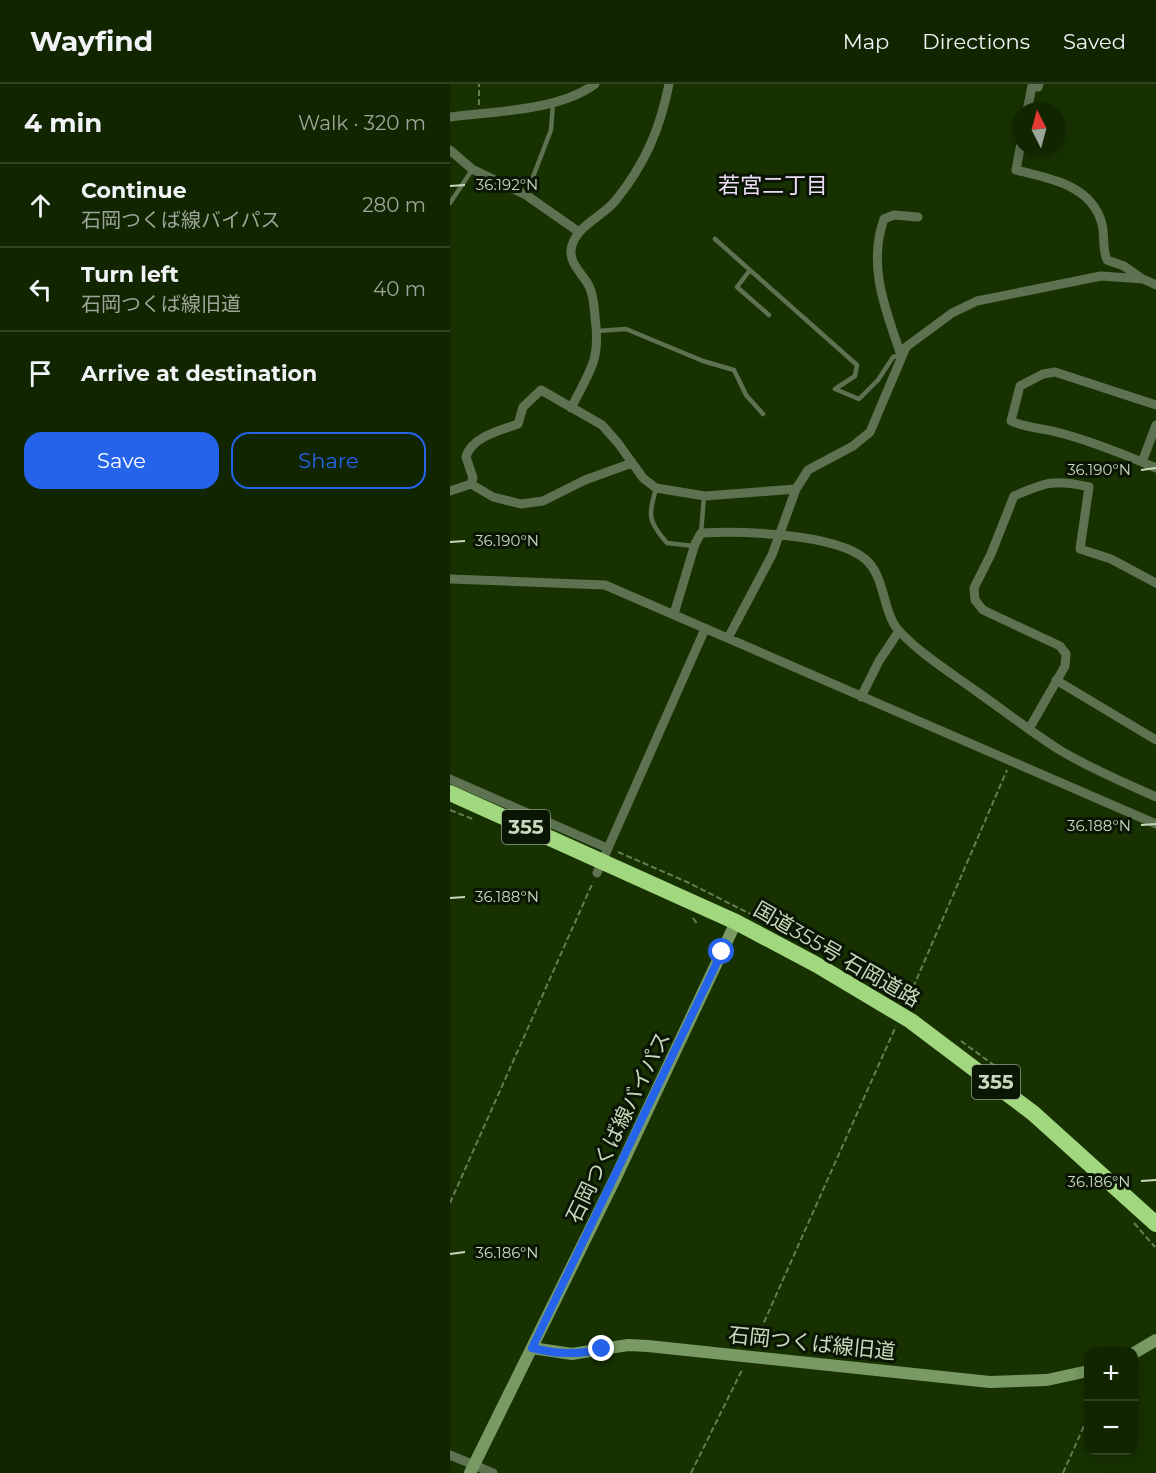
<!DOCTYPE html>
<meta charset="utf-8">
<style>
:root{--surface:#112600;--page:#1a2e0a;--text:#f1f3f6;--muted:#9ca599;--line:#304322;--accent:#2563eb}
body{margin:0;font-family:Montserrat,"Noto Sans JP",sans-serif;background:var(--page);color:var(--text)}
.controls{position:absolute;right:18px;bottom:18px;display:grid;overflow:hidden;border-radius:12px;box-shadow:0 3px 15px #0003}
.controls button{width:54px;height:54px;display:grid;place-items:center;padding:0;border:0;border-bottom:2px solid var(--line);background:var(--surface);color:var(--text);font:30px sans-serif}
.compass{position:absolute;left:562px;top:18px;width:54px;height:54px;border-radius:50%;background:var(--surface);box-shadow:0 3px 15px #0003;rotate:354deg}
.stop{position:absolute;width:18px;height:18px;margin:-14px;border:4px solid #2563eb;border-radius:50%;background:#fff}
.stop.end{background:#2563eb;border-color:#fff;box-shadow:0 2px 6px #0008}
.list{margin:0;padding:0;list-style:none}
h2{display:flex;justify-content:space-between;align-items:center;height:78px;margin:0;padding:0 24px;font-size:26px}
h2 small{font-size:20px;font-weight:400;color:var(--muted)}
.list li{display:grid;grid-template-columns:39px 1fr auto;gap:18px;align-items:center;box-sizing:border-box;height:84px;padding:0 24px;border-top:2px solid var(--line)}
.list b{display:block;font-size:22px;white-space:nowrap}
.list p{margin:0;font-size:20px;white-space:nowrap;color:var(--muted)}
.list em{font-size:20px;font-style:normal;color:var(--muted)}
.actions{display:flex;gap:12px;padding:18px 24px}
.actions a{flex:1;padding:14px 0;border:2px solid var(--accent);border-radius:18px;text-align:center;font-size:21px;color:var(--accent)}
.actions .main{background:var(--accent);color:#fff}
.icon{flex:none;width:33px;height:33px;fill:none;stroke:currentColor;stroke-width:2;stroke-linecap:round;stroke-linejoin:round}
.map{position:relative;flex:none;width:706px;height:1389px;overflow:hidden}
header{display:flex;align-items:center;gap:36px;box-sizing:border-box;height:84px;padding:0 30px;background:var(--surface);border-bottom:2px solid var(--line)}
header strong{font-size:28px}
nav{display:flex;gap:33px;margin-inline-start:auto;font-size:21px}
main{display:flex}
aside{flex:1;background:var(--surface)}
.map>svg:first-child{display:block}
</style>
<header>
<strong>Wayfind</strong>
<nav><a>Map</a><a>Directions</a><a>Saved</a></nav>
</header>
<main>
<aside>
<h2>4 min<small>Walk · 320 m</small></h2>
<ul class="list">
<li><svg class="icon" aria-label="ahead" viewBox="0 0 24 24"><path d="M12 20V5M6 11l6-6 6 6"/></svg><div><b>Continue</b><p>石岡つくば線バイパス</p></div><em>280 m</em></li>
<li><svg class="icon" aria-label="left" viewBox="0 0 24 24"><path d="M17 20v-9H6M10 6l-5 5 5 5"/></svg><div><b>Turn left</b><p>石岡つくば線旧道</p></div><em>40 m</em></li>
<li><svg class="icon" aria-label="arrive" viewBox="0 0 24 24"><path d="M6 21V4h12l-3 4 3 4H6"/></svg><div><b>Arrive at destination</b></div></li>
</ul>
<div class="actions"><a class="main">Save</a><a>Share</a></div>
</aside>
<div class="map">
<svg width="706" height="1389" viewBox="0 0 706 1389">
<rect width="100%" height="100%" fill="#173200"/>
<g fill="none" stroke-linecap="round" stroke-linejoin="round">
<path stroke="#667c55" stroke-width="2" stroke-dasharray="6 3" stroke-linecap="butt" d="M29,21V0
M0,726L25,736
M168,768L237,798L344,852
M243,834L248,841
M456,920L557,686
M511,957L545,982
M0,1119L143,798
M684,1139L705,1163
M303,1263L446,942
M241,1389L293,1284
M613,1389L638,1333"/>
<path stroke="#5d7250" stroke-width="4.5" d="M76,111L101,46L103,19
M0,119L22,86
M265,155L407,281L405,292L385,305L409,315L428,296L443,273L451,271
M300,186L287,203L319,231
M147,247L176,245L253,277L284,286L296,311L313,330
M206,405C198,432 198,437 217,459L244,462
M251,449L254,413"/>
<path stroke="#5d7250" stroke-width="9" d="M577,27L582,2L588,3L589,0
M0,33C46,27 108,27 145,0
M571,59L566,86C599,94 642,101 652,140C655,152 652,165 657,176L674,182L691,194
M0,66L22,85L76,111L129,148
M451,271C436,227 417,182 434,135L444,131L468,133
M706,321L605,288L593,290L570,302L561,337C579,345 595,344 614,350C646,359 676,371 706,384
M121,324C140,286 151,277 145,233C144,223 144,212 139,202C133,190 120,181 121,166C124,142 153,133 166,116C195,80 210,45 219,0
M692,378L706,341
M21,400L23,394L16,373C21,353 51,346 68,340L73,323L91,306L152,341L168,359L193,394L206,404L255,412L346,405
M0,407L21,400L43,413L71,420L93,417L135,396L182,379
M0,495L155,501L706,740
M224,530L245,460L251,449C290,447 384,449 415,475C436,492 432,530 450,548C472,571 501,589 526,607C553,626 580,647 608,665C639,684 673,698 706,713
M278,554L322,471L346,405L358,386L403,362L420,348L456,263L502,229L527,217L651,192L693,195L706,201
M606,596L706,656
M411,613L429,577L449,547
M579,645L615,582L616,570L610,562L533,526L525,516L524,504L541,470L564,412C596,398 605,395 639,403L630,465L661,475L706,499
M0,695L157,764
M147,789L255,545
M0,1371L43,1389"/>
<path stroke="#799b63" stroke-width="12" d="M82,1264L122,1270L178,1261L198,1262L540,1298L597,1296L638,1287
M684,1269L706,1256
M20,1389L166,1093L286,838"/>
<path stroke="#a1d77f" stroke-width="16" d="M0,709L286,838L367,881L461,937L583,1029L706,1140"/>
</g>
<g fill="none" stroke-linecap="round" stroke-linejoin="round">
<path stroke="#2563eb" stroke-width="8" d="M152,1265C127,1271 107,1270 82,1264L272,868"/>
</g>
<path fill="none" stroke="#c7d8bd" stroke-width="2" d="M0,102L15,101M691,386L706,384M0,458L15,457M691,741L706,740M0,814L15,813M691,1097L706,1096M0,1170L15,1168"/>
<g text-anchor="middle" dominant-baseline="central" stroke-width="6" stroke-linejoin="round" paint-order="stroke">
<g fill="#0a1603" stroke="#8e9e85" stroke-width="1.5">
<rect x="52" y="726" width="48" height="34" rx="4.5"/>
<rect x="522" y="981" width="48" height="34" rx="4.5"/>
</g>
<g font-size="20" font-weight="bold" fill="#c7d8bd">
<text x="76" y="743">355</text>
<text x="546" y="998">355</text>
</g>
<g font-size="21" fill="#c7d8bd" stroke="#0a1603">
<text transform="translate(387 870) rotate(30)">国道355号 石岡道路</text>
<text transform="translate(168 1043) rotate(-64)">石岡つくば線バイパス</text>
<text transform="translate(362 1259) rotate(6)">石岡つくば線旧道</text>
</g>
<g font-size="22" fill="#eddcf7" stroke="#0a1603">
<text x="323" y="101">若宮二丁目</text>
</g>
</g>
<g font-size="15" text-anchor="middle" fill="#c7d8bd" stroke="#0a1603" stroke-width="6" stroke-linejoin="round" paint-order="stroke">
<text x="57" y="106">36.192°N</text>
<text x="649" y="391">36.190°N</text>
<text x="57" y="462">36.190°N</text>
<text x="649" y="747">36.188°N</text>
<text x="57" y="818">36.188°N</text>
<text x="649" y="1103">36.186°N</text>
<text x="57" y="1174">36.186°N</text>
</g>
</svg>
<div class="controls">
<button>+</button>
<button>−</button>
</div>
<svg class="compass" viewBox="-18 -18 36 36"><path d="M0-13l5 13h-10z" fill="#e53935"/><path d="M0 13l5-13h-10z" fill="#9ca599"/></svg>
<div class="stop" style="left:272px;top:868px"></div>
<div class="stop end" style="left:152px;top:1265px"></div>
</div>
</main>
